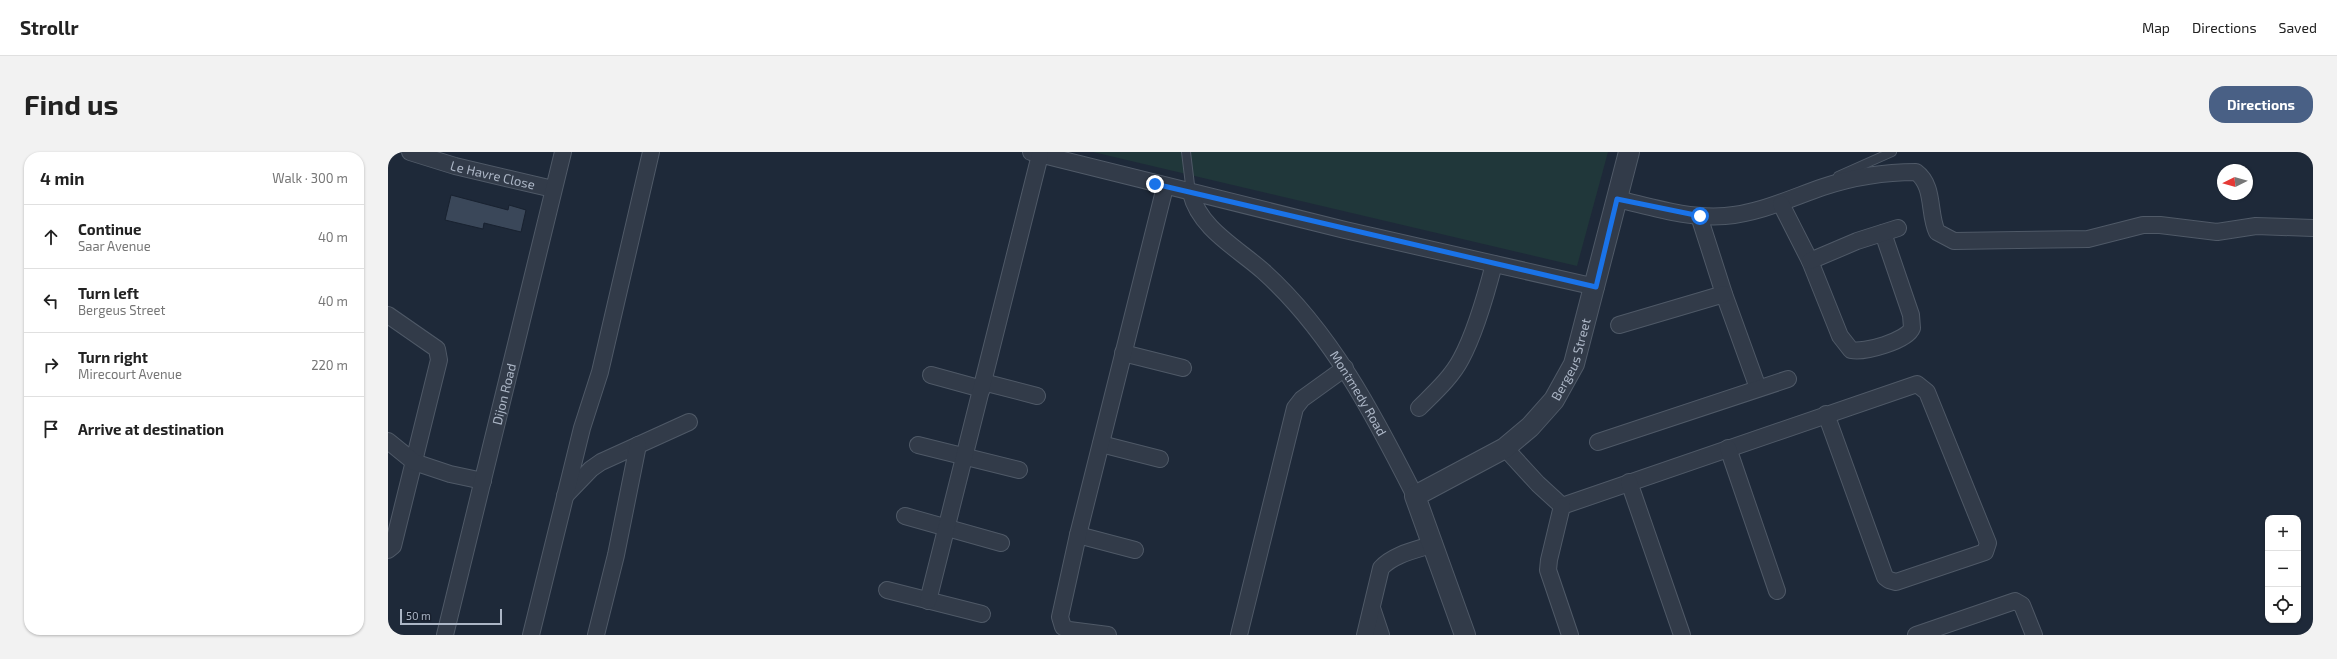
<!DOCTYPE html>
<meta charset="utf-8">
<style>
:root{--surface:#fff;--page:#f2f2f2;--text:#222;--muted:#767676;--line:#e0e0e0;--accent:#496085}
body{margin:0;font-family:"Exo 2",sans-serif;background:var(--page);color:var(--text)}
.controls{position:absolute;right:12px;bottom:12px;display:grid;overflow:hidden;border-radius:8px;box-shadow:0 1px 3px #0004}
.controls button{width:36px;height:36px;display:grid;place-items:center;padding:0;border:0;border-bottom:1px solid var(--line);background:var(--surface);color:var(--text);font:20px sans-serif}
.compass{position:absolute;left:1829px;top:12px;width:36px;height:36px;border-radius:50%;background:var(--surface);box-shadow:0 1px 3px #0004;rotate:265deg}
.scale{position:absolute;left:12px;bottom:10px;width:102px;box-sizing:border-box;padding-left:4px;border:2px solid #acb6c6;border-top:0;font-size:11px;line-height:14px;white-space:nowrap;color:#acb6c6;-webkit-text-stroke:3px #18202e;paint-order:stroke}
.stop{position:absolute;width:12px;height:12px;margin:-9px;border:3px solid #1a73e8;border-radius:50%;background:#fff}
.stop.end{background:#1a73e8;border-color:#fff;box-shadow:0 1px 4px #0008}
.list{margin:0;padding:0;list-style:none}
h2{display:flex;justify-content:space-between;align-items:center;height:52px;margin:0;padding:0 16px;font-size:17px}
h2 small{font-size:13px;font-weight:400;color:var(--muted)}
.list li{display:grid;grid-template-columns:26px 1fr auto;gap:12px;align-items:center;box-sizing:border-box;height:64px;padding:0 16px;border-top:1px solid var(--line)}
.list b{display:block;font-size:15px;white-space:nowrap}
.list p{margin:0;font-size:13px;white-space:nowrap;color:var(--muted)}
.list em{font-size:13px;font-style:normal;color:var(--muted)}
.icon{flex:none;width:22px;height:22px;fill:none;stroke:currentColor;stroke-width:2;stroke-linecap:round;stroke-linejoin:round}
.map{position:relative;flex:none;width:1925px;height:483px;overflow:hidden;border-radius:16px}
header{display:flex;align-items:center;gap:24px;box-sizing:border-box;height:56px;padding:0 20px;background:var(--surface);border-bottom:1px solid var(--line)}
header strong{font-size:19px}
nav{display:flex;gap:22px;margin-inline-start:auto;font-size:14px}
.intro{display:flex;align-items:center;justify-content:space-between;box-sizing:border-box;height:96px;padding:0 24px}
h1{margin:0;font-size:28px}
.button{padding:10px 18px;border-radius:16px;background:var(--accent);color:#fff;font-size:14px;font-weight:700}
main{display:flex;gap:24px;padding:0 24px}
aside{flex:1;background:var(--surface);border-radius:16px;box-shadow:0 1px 3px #0004}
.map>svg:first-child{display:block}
</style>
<header>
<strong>Strollr</strong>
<nav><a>Map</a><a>Directions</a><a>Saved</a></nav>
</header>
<div class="intro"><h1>Find us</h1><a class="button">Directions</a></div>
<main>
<aside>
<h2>4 min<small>Walk · 300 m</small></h2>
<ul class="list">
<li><svg class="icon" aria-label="ahead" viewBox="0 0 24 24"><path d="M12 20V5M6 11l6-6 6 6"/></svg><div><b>Continue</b><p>Saar Avenue</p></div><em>40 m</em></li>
<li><svg class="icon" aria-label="left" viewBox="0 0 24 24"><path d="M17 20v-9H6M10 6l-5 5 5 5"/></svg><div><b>Turn left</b><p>Bergeus Street</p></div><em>40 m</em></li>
<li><svg class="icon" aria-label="right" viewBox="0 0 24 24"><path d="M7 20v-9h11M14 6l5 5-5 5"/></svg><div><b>Turn right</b><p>Mirecourt Avenue</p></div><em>220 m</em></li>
<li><svg class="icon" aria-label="arrive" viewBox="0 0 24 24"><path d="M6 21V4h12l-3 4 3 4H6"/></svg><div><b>Arrive at destination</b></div></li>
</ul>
</aside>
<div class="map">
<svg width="1925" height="483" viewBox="0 0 1925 483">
<rect width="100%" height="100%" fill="#1e2939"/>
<path fill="#20373a" d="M705,0H1220L1189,114Z"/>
<path fill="#3a4759" stroke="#192230" d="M63,43L120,58L121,53L138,58L133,80L96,71L95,77L57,68Z"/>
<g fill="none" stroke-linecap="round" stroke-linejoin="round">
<g stroke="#4f5967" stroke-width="10">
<path id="service" d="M798,0L803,41
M1450,24L1504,0"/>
</g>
<g stroke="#4f5967" stroke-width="18">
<g id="minor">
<path id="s1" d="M22,0L67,14L165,37"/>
<path d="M643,0L957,78L1208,135"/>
<path id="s2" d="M803,41C811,76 849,96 875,119C943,180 986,263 1027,344"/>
<path d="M1229,47C1264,55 1300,67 1337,64C1372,61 1403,46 1435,35C1465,25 1496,20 1528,20C1547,34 1540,61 1549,80L1566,89L1700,87L1755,73H1772L1829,80L1868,74L1925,76"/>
<path d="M1393,52L1422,109L1452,184L1463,198C1476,201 1519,189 1524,176L1523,163L1495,81"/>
<path d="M1311,64L1336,142L1370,236"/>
<path d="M1422,109L1469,89L1510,76"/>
<path d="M0,163L49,197L51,208L5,394L0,398"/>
<path d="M1231,173L1336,142"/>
<path d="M735,201L795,216"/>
<path d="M543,223L594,237"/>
<path d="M595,230L649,244"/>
<path d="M1031,256C1046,241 1063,226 1073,207C1086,183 1099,139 1106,112"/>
<path d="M0,289L26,310L62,322L95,329"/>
<path d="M1210,290L1400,227"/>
<path d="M713,292L772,307"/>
<path d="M530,293L631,318"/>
<path d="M1117,296L1150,332L1174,354L1529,232L1539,240L1600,391L1597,400L1508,430L1501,428L1497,425L1438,262"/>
<path d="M1340,296L1389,439"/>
<path d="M1241,330L1294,483"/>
<path d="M177,344L203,317L213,310L301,270"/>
<path d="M1174,354L1161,408L1160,418L1182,483"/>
<path d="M517,364L613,391"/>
<path d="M690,383L747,398"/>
<path d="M499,438L594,462"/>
<path d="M540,449L652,3"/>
<path d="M984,456L993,483"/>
<path id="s3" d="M57,483L175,0"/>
<path d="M143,483L194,276L212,220L263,0"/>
<path d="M208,483L228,403L250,293"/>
<path d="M720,483L681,478L675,475L672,465L690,383L777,35"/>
<path d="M851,483L907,256L914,247L957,216"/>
<path d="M977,483L993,416C1006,402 1028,398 1046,392"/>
<path d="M1528,483L1627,449L1634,453L1646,483"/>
</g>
</g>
<g stroke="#4f5967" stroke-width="22">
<g id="tertiary">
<path id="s4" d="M1077,483L1027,344L1117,296L1142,275L1166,248L1186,212L1241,0"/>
</g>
</g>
<use href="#service" stroke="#323b49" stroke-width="8"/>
<use href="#minor" stroke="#323b49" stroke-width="16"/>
<use href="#tertiary" stroke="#323b49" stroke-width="20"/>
</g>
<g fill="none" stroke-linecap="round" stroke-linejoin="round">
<path stroke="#1a73e8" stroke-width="5" d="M767,32L1208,135L1229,47L1312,64"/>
</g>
<g text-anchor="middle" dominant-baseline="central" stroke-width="3.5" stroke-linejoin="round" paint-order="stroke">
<g font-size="13" fill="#acb6c6" stroke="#18202e">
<text stroke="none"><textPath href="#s1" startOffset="86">Le Havre Close</textPath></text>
<text stroke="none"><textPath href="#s4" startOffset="363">Bergeus Street</textPath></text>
<text stroke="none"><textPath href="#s3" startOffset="248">Dijon Road</textPath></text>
<text stroke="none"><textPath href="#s2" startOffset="264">Montmedy Road</textPath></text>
</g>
</g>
</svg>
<div class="controls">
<button>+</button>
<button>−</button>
<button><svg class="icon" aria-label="locate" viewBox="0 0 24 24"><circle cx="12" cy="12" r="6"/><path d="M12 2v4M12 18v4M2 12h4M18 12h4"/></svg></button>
</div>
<svg class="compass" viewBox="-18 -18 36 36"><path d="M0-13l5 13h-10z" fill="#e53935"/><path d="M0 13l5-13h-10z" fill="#767676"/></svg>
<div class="scale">50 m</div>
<div class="stop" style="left:1312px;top:64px"></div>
<div class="stop end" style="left:767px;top:32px"></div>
</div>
</main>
